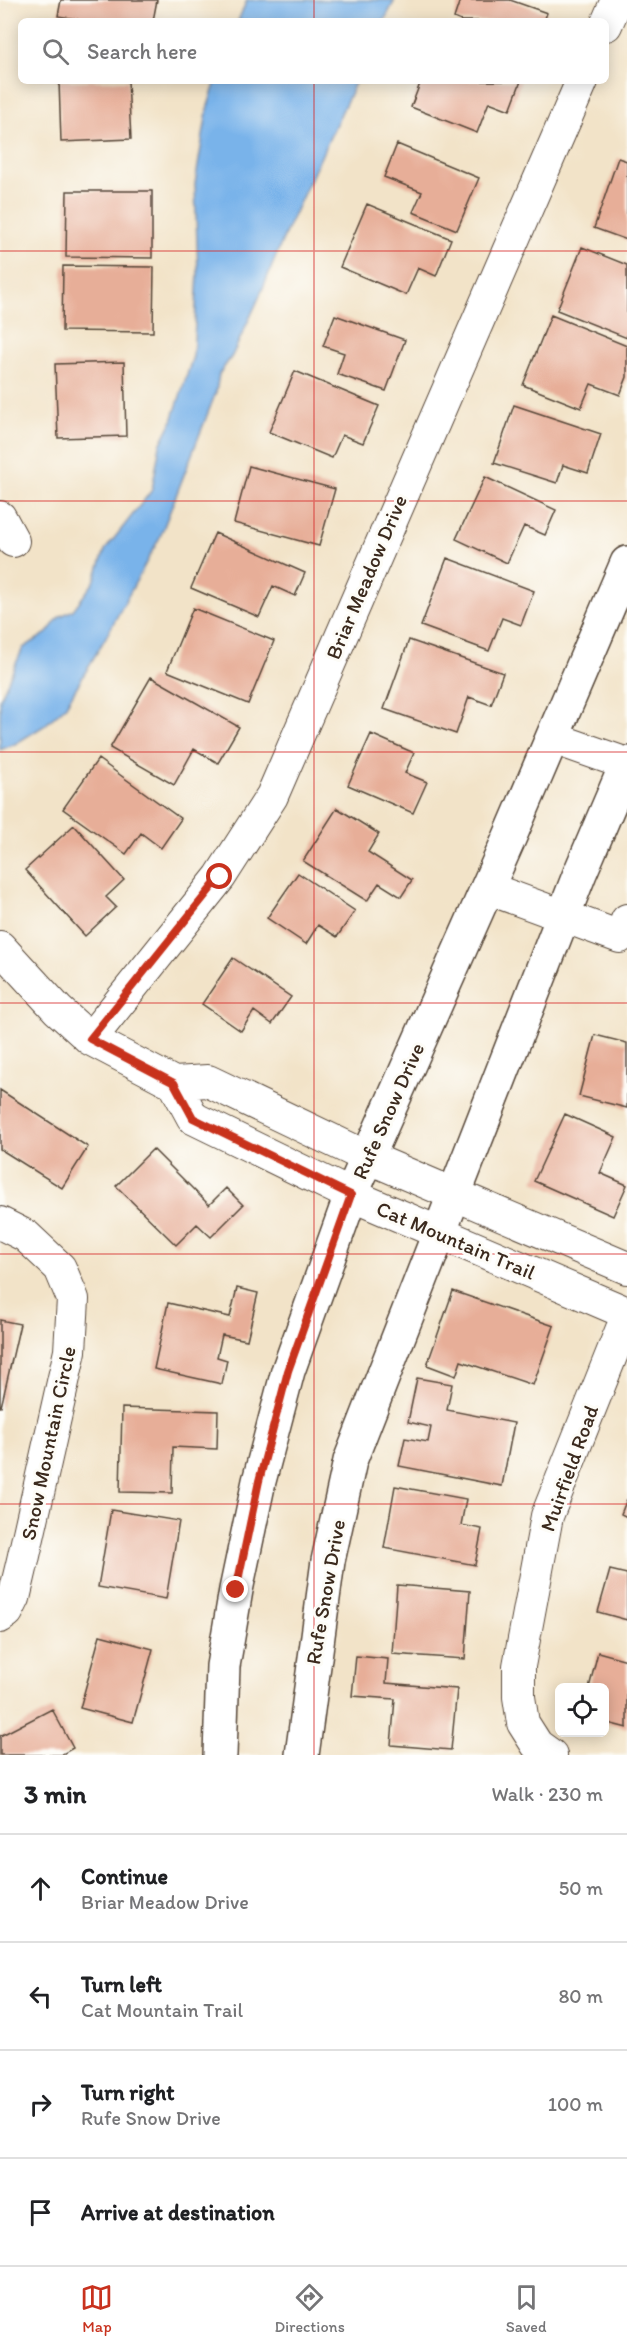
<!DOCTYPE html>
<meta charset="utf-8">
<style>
:root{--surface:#fff;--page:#f6f6f6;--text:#202124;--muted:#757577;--line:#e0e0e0;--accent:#c8321e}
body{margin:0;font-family:Itim,sans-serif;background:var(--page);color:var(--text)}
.controls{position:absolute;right:18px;bottom:18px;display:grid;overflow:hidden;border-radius:9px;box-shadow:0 3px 15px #0003}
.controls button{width:54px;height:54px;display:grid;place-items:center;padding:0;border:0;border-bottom:2px solid var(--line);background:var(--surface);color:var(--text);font:30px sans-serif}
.stop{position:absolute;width:18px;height:18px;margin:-14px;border:4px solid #c8321e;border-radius:50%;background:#fff}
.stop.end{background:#c8321e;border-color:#fff;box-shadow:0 2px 6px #0008}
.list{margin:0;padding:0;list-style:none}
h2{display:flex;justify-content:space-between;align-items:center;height:78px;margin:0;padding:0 24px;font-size:26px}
h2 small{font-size:20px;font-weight:400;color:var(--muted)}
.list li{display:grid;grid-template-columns:39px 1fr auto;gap:18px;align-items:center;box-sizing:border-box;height:108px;padding:0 24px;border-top:2px solid var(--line)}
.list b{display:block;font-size:22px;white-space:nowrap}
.list p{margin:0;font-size:20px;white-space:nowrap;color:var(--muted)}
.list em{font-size:20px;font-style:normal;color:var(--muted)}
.icon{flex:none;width:33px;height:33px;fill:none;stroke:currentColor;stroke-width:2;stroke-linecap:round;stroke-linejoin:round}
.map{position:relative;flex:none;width:627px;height:1755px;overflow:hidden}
.search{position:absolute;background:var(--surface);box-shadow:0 3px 15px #0003;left:18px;right:18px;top:18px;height:66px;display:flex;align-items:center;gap:15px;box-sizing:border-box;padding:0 21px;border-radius:9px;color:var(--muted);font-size:22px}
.sheet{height:510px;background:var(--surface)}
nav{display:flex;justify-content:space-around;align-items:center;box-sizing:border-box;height:84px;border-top:2px solid var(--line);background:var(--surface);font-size:16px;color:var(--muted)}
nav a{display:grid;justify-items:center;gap:3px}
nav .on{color:var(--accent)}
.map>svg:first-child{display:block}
</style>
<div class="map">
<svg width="627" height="1755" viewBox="0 0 627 1755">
<rect width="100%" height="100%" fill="#fdfcf7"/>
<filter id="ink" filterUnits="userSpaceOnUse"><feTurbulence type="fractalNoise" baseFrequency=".0167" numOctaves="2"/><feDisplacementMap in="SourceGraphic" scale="12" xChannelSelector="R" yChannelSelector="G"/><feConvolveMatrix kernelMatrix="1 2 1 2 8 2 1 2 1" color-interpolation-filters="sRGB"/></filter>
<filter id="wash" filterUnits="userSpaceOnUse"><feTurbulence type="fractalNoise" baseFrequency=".008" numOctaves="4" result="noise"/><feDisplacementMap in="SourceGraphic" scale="24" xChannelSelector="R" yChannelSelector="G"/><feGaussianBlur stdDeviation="1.35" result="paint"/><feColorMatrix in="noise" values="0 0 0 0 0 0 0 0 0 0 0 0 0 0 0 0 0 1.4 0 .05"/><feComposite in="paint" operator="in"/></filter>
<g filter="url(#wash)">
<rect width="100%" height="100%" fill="#f2e3c8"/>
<path fill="#79b3ea" stroke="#5a6e84" stroke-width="1.5" d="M247,0H395L384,21H238Z
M216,81H356L285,234L258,300L232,356L219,374L216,392L160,537L106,637L65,707L44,726L15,744L0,750V699L23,648L47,633L59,617L73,610L94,582L105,550L152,490L160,445L172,421L193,356L198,274L195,184L208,106Z"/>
<g id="blocks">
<path fill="#e7ae98" d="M61,0H157L153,21H76L77,19L58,16Z
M460,0H510L547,13L544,21H461L454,18Z
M59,81H128L131,139L61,142Z
M421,81H521L510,110L489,102L477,133L411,107Z
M397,144L479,178L457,230L413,212L422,192L384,177Z
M618,158L627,161V240L594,228Z
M67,191H152V258L66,257Z
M367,204L451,239L436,276L418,268L406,295L340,267Z
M582,247L627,265V338L557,310Z
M63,266L154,267L153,332L62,331Z
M335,315L405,340L386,391L337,374L344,353L323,346Z
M551,315L627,346V377L620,395L591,384L581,408L523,385Z
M124,362L126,436L58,438L55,364Z
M295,371L379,406L363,443L342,435L332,458L269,432Z
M514,405L601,434L588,473L563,465L557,483L494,463Z
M249,466L335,489L319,546L234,523Z
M485,477L556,510L545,535L524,526L507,563L456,539Z
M215,533L305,573L295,596L273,586L259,617L191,588Z
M447,558L534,591L521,625L502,618L489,651L421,626Z
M193,608L274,641L248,704L167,671Z
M409,640L503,673L491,705L469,697L456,734L384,709Z
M151,677L239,727L218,763L194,749L174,785L110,748Z
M371,734L414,753L405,773L427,782L413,813L348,785Z
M98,759L181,819L161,848L141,833L126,854L63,809Z
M337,808L379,834L368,852L412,880L401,897L379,883L367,901L303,861Z
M74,825L124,880L106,897L116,907L85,936L25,870Z
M298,873L355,911L337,937L318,925L306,944L267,918Z
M233,958L291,997L272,1024L254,1011L241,1031L202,1004Z
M595,1035L627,1043V1108L579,1096Z
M0,1090L88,1147L62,1188L0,1149Z
M565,1114L616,1137L600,1173L627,1185L613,1216L534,1181Z
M153,1149L209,1205L226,1188L243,1205L211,1237L197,1224L176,1245L116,1186Z
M237,1288L258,1293L247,1340L222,1335L217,1357L227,1360L222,1384L154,1369L168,1303L230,1317Z
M453,1291L554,1326L533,1385L461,1361L456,1376L427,1365Z
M0,1320L20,1324L1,1407H0Z
M417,1378L452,1384L447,1410L514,1423L502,1486L399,1466L405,1438L428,1442L431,1427L408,1422Z
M122,1408L218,1411L217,1449L173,1447L172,1493L120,1492Z
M395,1486L466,1499L461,1525L482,1529L475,1565L384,1548Z
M627,1499V1517L621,1514Z
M111,1510L179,1521L166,1599L98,1587Z
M610,1570L627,1574V1620L598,1612Z
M397,1585L470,1591L465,1659L392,1654Z
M100,1635L153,1649L133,1722L80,1708Z
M598,1652L627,1660V1728L604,1722V1688H589Z
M356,1656L388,1659L386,1683L457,1689L451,1750L391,1745L395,1699L352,1696Z
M52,1709L73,1748L61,1755H0V1736Z"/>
</g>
</g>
<g filter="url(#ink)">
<use href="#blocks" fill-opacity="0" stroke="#564638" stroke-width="1.5"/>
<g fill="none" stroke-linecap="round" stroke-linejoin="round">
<g stroke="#564638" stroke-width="34">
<path id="minor" d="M606,25L617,0
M0,517L13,541
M553,738L627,764
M487,888L620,937L627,920
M0,947L58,1010L90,1039L174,1083L193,1118L351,1195L627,1313
M90,1039L220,877L272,796L582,81
M174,1083L208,1081L367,1157L627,1268
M0,1223L26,1236L60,1268L73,1299L70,1351L23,1560L14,1598L7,1612L0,1617
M551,1755L537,1745L523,1723L519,1697V1666L547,1516L627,1316"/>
</g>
<g stroke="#564638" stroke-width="36">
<path id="major" d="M220,1755L223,1666L236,1590L259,1481L288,1371L351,1195L508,841L627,563
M302,1755L328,1561L350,1461L580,873L627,763"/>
</g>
<use href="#minor" stroke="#fff" stroke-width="32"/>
<use href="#major" stroke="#fff" stroke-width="33"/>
</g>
</g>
<g fill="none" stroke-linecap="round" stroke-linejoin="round" filter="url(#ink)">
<path stroke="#c8321e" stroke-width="8" d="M220,877L90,1039L174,1083L193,1118L351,1195L288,1371L259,1481L236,1590"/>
</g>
<path fill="none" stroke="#d62828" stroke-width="1.5" stroke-opacity="0.55" d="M314,0V21M314,81V1755M0,251H627M0,501H627M0,752H627M0,1003H627M0,1254H627M0,1504H627"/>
<g text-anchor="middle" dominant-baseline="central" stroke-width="6" stroke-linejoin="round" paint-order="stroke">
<g font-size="21" fill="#3b2a1e" stroke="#fdfcf7">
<text transform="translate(366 577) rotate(-67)">Briar Meadow Drive</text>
<text transform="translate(388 1111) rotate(-66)">Rufe Snow Drive</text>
<text transform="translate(456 1240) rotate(23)">Cat Mountain Trail</text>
<text transform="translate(48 1443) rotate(-78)">Snow Mountain Circle</text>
<text transform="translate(569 1468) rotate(-70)">Muirfield Road</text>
<text transform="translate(325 1592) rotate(-80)">Rufe Snow Drive</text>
</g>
</g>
</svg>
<div class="controls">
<button><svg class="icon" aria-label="locate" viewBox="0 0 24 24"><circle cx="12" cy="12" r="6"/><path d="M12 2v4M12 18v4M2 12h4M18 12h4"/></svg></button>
</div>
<div class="stop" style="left:220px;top:877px"></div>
<div class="stop end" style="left:236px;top:1590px"></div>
<div class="search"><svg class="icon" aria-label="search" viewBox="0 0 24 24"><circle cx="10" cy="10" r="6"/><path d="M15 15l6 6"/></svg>Search here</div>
</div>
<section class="sheet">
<h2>3 min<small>Walk · 230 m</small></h2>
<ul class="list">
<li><svg class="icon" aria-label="ahead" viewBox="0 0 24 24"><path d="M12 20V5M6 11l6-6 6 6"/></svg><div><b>Continue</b><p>Briar Meadow Drive</p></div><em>50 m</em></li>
<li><svg class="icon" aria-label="left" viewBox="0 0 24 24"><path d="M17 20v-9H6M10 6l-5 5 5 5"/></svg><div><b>Turn left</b><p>Cat Mountain Trail</p></div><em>80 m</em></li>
<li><svg class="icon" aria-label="right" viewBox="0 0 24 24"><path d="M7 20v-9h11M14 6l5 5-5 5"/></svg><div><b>Turn right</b><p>Rufe Snow Drive</p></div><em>100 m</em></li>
<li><svg class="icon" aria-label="arrive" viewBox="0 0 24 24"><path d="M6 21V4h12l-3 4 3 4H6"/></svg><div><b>Arrive at destination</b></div></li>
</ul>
</section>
<nav>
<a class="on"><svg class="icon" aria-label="map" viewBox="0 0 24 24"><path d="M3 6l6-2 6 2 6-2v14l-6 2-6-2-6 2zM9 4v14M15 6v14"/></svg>Map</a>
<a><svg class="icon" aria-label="directions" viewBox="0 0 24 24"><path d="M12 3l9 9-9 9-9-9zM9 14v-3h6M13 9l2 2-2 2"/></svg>Directions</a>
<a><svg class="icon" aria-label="saved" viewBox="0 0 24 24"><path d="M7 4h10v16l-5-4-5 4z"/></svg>Saved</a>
</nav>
